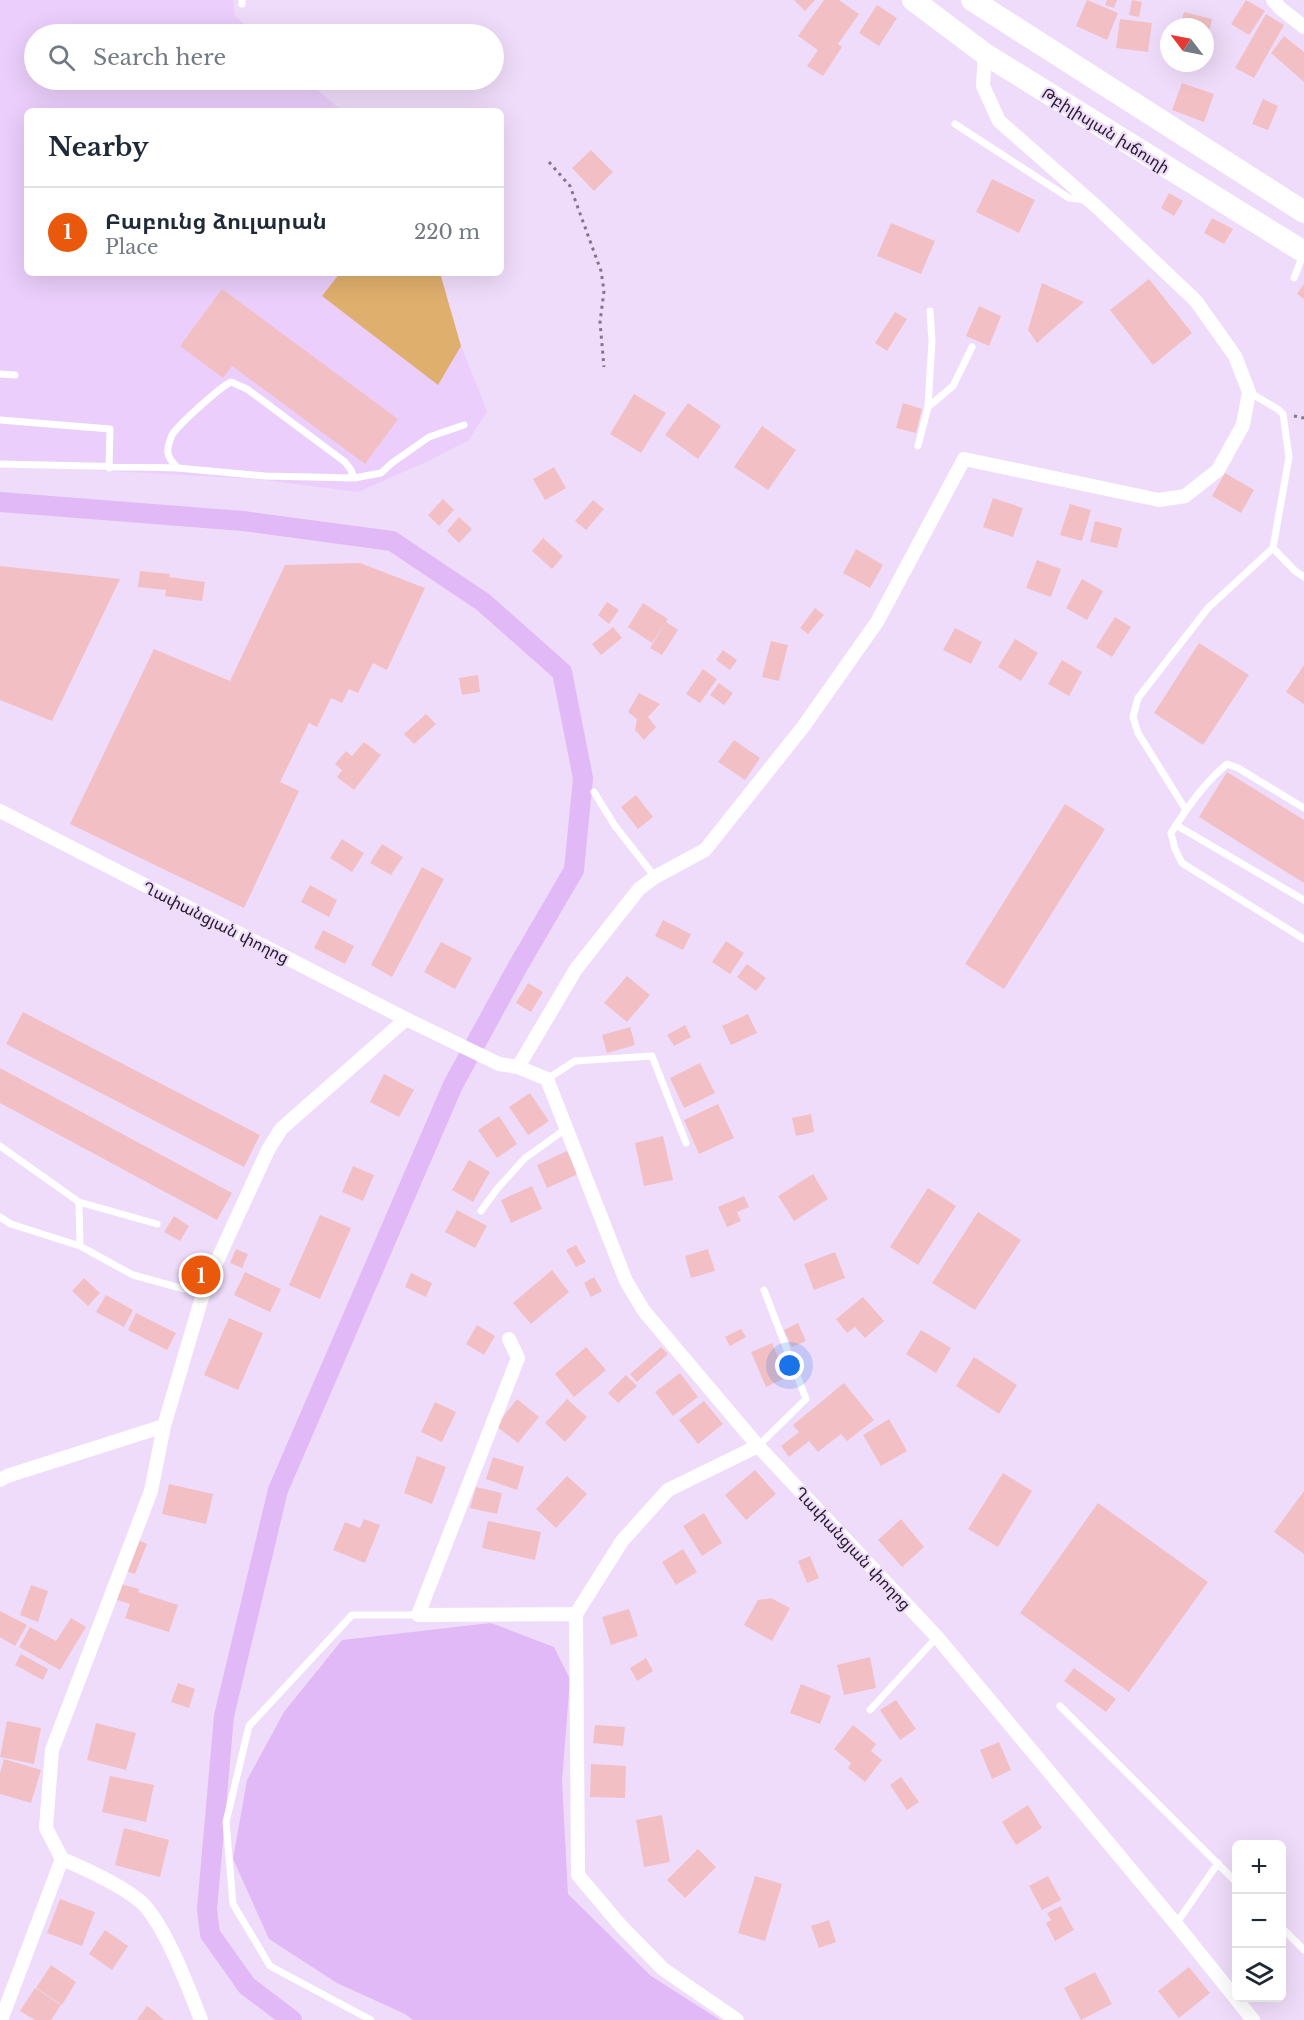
<!DOCTYPE html>
<meta charset="utf-8">
<style>
:root{--surface:#fff;--page:#f6f6f7;--text:#1f2937;--muted:#747a83;--line:#e0e1e3;--accent:#ea580c}
body{margin:0;font-family:"Libre Baskerville","Noto Sans Armenian",serif;background:var(--page);color:var(--text)}
.controls{position:absolute;right:18px;bottom:18px;display:grid;overflow:hidden;border-radius:9px;box-shadow:0 6px 24px #0002}
.controls button{width:54px;height:54px;display:grid;place-items:center;padding:0;border:0;border-bottom:2px solid var(--line);background:var(--surface);color:var(--text);font:30px sans-serif}
.compass{position:absolute;left:1160px;top:18px;width:54px;height:54px;border-radius:50%;background:var(--surface);box-shadow:0 6px 24px #0002;rotate:302deg}
.you{position:absolute;left:790px;top:1366px;width:21px;height:21px;margin:-15px;border:4px solid #fff;border-radius:50%;background:#1a73e8;box-shadow:0 0 0 9px #1a73e833}
.badge{display:grid;place-items:center;width:39px;height:39px;border-radius:50%;background:var(--accent);color:#fff;font-size:20px;font-weight:700}
.pin{position:absolute;translate:-50% -50%;border:3px solid #fff;box-shadow:0 2px 6px #0006}
.list{margin:0;padding:0;list-style:none}
h2{display:flex;justify-content:space-between;align-items:center;height:78px;margin:0;padding:0 24px;font-size:26px}
h2 small{font-size:20px;font-weight:400;color:var(--muted)}
.list li{display:grid;grid-template-columns:39px 1fr auto;gap:18px;align-items:center;box-sizing:border-box;height:90px;padding:0 24px;border-top:2px solid var(--line)}
.list b{display:block;font-size:22px;white-space:nowrap}
.list p{margin:0;font-size:20px;white-space:nowrap;color:var(--muted)}
.list em{font-size:20px;font-style:normal;color:var(--muted)}
.icon{flex:none;width:33px;height:33px;fill:none;stroke:currentColor;stroke-width:2;stroke-linecap:round;stroke-linejoin:round}
.map{position:relative;flex:none;width:1304px;height:2020px;overflow:hidden}
.search{position:absolute;background:var(--surface);box-shadow:0 6px 24px #0002;left:24px;top:24px;width:480px;height:66px;display:flex;align-items:center;gap:15px;box-sizing:border-box;padding:0 21px;border-radius:33px;color:var(--muted);font-size:22px}
.panel{position:absolute;background:var(--surface);box-shadow:0 6px 24px #0002;left:24px;top:108px;width:480px;height:168px;border-radius:9px}
.map>svg:first-child{display:block}
</style>
<div class="map">
<svg width="1304" height="2020" viewBox="0 0 1304 2020">
<rect width="100%" height="100%" fill="#efdcfa"/>
<path fill="#ebcefb" d="M0,0H233L235,16L256,34H34V80H306L342,111H27V273H440L458,338L487,411L469,440L426,462L358,492L257,479L0,465Z"/>
<path fill="#dfaf6e" d="M340,273H440L461,346L438,385L322,296Z"/>
<path fill="#e1b9f7" d="M491,1623L554,1647L570,1679L562,1781L568,1894L651,1976L720,2020H413L405,2014L337,1983L269,1939L233,1859L247,1780L284,1712L342,1640Z"/>
<g fill="none" stroke-linecap="round" stroke-linejoin="round">
<path stroke="#e1b9f7" stroke-width="20" d="M0,502L243,521L392,541L483,602L562,672L583,778L574,870L518,966L453,1085L278,1490L224,1716L207,1909L210,1934L247,1986L292,2020"/>
</g>
<path fill="#f2c0c4" d="M794,0H815L805,11Z
M824,0H839L859,14L838,44L842,47L823,76L807,66L818,50L798,36Z
M1087,0L1118,13L1107,40L1076,26Z
M1107,0H1117L1114,8L1105,5Z
M1132,0L1142,2L1139,17L1129,15Z
M1246,0L1265,11L1249,35L1231,24Z
M877,5L897,18L879,46L859,33Z
M1184,12L1212,19L1206,46L1205,27H1180Z
M1266,14L1284,25L1254,78L1235,68Z
M1120,19L1152,23L1148,52L1116,48Z
M1284,36L1304,52V82L1271,53Z
M1182,83L1214,94L1204,122L1172,110Z
M1263,99L1278,106L1268,130L1252,124Z
M591,150L613,172L594,191L572,168Z
M992,179L1035,200L1019,233L976,212Z
M1169,193L1183,201L1174,216L1161,208Z
M1212,218L1233,229L1224,244L1204,233Z
M891,223L935,241L921,274L877,256Z
M1149,279L1192,333L1153,365L1110,310Z
M1042,283L1084,302L1037,343L1028,330Z
M1304,284V299L1297,294Z
M222,289L398,419L365,464L232,366L223,378L180,346Z
M979,306L1001,316L989,346L966,336Z
M895,312L907,319L887,351L875,343Z
M634,394L666,413L641,453L610,434Z
M688,403L721,426L698,459L665,435Z
M903,403L922,409L916,433L896,428Z
M762,426L796,450L768,490L734,467Z
M554,467L566,488L545,500L533,479Z
M1225,473L1254,490L1241,513L1212,496Z
M993,498L1023,508L1013,537L983,527Z
M443,499L454,510L439,526L428,515Z
M593,500L604,509L586,530L575,521Z
M1070,504L1091,510L1082,541L1060,535Z
M459,517L472,529L459,543L447,531Z
M1095,521L1122,528L1117,548L1090,542Z
M543,538L563,556L552,569L532,551Z
M856,549L883,565L870,588L843,573Z
M1037,560L1061,569L1051,597L1026,588Z
M360,563L425,588L387,670L373,663L358,693L349,689L342,703L331,698L317,727L309,723L280,782L299,791L244,908L70,824L154,649L230,681L285,565Z
M0,566L120,579L52,721L0,700Z
M140,571L170,574L169,577L205,582L202,601L165,596L166,590L138,587Z
M1082,579L1103,591L1087,620L1066,608Z
M607,602L619,610L609,624L598,615Z
M643,603L668,619L652,643L628,627Z
M815,608L824,615L808,634L800,628Z
M1115,617L1131,627L1112,657L1096,647Z
M666,622L678,630L662,655L650,648Z
M613,627L622,638L601,655L592,644Z
M955,628L982,642L971,664L943,650Z
M1015,639L1038,653L1021,681L998,667Z
M771,641L788,645L779,681L762,677Z
M1199,643L1249,675L1203,745L1154,713Z
M723,650L737,660L730,670L716,660Z
M1062,660L1082,672L1069,696L1048,684Z
M1304,665V704L1286,692Z
M703,669L717,679L700,703L686,694Z
M478,675L480,692L462,695L459,678Z
M719,683L733,693L724,705L710,695Z
M639,693L660,704L648,717L656,727L644,740L635,730L637,719L628,712Z
M426,714L436,724L414,744L404,734Z
M734,740L760,758L745,780L718,762Z
M364,742L381,755L354,790L337,777L342,770L335,764L346,751L352,756Z
M1227,772L1304,820V883L1199,817Z
M636,795L653,817L638,829L621,807Z
M1065,804L1105,829L1004,989L965,964Z
M342,839L364,853L352,872L330,858Z
M382,844L403,857L391,875L370,863Z
M422,867L444,879L392,977L371,965Z
M310,885L337,900L329,917L301,902Z
M663,920L691,934L683,950L655,936Z
M323,930L354,946L345,964L314,948Z
M726,941L744,953L730,974L712,962Z
M441,942L472,958L455,989L424,972Z
M747,964L766,978L756,991L737,977Z
M627,976L650,995L627,1022L604,1003Z
M528,983L543,992L531,1012L516,1003Z
M23,1012L260,1135L244,1167L6,1044Z
M748,1014L757,1033L731,1045L722,1026Z
M685,1025L691,1037L674,1046L667,1035Z
M630,1027L635,1045L607,1053L602,1035Z
M700,1063L715,1093L684,1108L670,1078Z
M0,1068L232,1193L217,1220L0,1103Z
M384,1074L414,1090L399,1117L370,1102Z
M530,1093L549,1121L528,1135L509,1107Z
M718,1104L734,1138L699,1154L684,1120Z
M811,1114L814,1132L796,1136L792,1118Z
M499,1116L517,1144L497,1158L478,1130Z
M663,1136L673,1180L644,1186L635,1143Z
M567,1151L578,1174L547,1188L537,1165Z
M469,1160L490,1172L473,1202L452,1190Z
M353,1166L374,1175L363,1201L342,1192Z
M813,1174L828,1199L794,1221L778,1196Z
M532,1186L542,1209L511,1223L501,1200Z
M928,1188L956,1206L918,1265L890,1247Z
M744,1196L749,1207L737,1212L741,1221L727,1227L718,1207Z
M457,1210L487,1226L475,1248L445,1232Z
M978,1212L1021,1240L975,1310L932,1283Z
M320,1215L351,1228L320,1299L289,1285Z
M174,1216L189,1226L180,1241L164,1232Z
M576,1245L586,1262L576,1267L566,1250Z
M236,1249L248,1254L242,1268L230,1263Z
M708,1249L715,1271L691,1278L685,1256Z
M835,1252L845,1278L814,1290L804,1264Z
M183,1264L193,1270L187,1280L177,1274Z
M552,1270L569,1292L531,1324L513,1303Z
M245,1272L281,1289L270,1312L234,1295Z
M411,1273L432,1283L426,1297L405,1287Z
M594,1277L602,1291L591,1297L584,1283Z
M84,1278L100,1293L88,1306L72,1291Z
M106,1295L133,1310L124,1327L96,1312Z
M863,1297L884,1321L865,1338L855,1327L847,1333L836,1319Z
M136,1313L176,1333L167,1350L128,1330Z
M229,1318L263,1333L238,1390L204,1375Z
M798,1323L806,1341L792,1347L784,1330Z
M477,1325L495,1336L484,1355L466,1344Z
M741,1329L746,1337L730,1346L725,1337Z
M921,1330L951,1348L936,1373L906,1354Z
M772,1343L787,1377L766,1387L751,1352Z
M586,1347L606,1370L574,1397L555,1374Z
M661,1347L668,1354L637,1382L630,1374Z
M974,1357L1017,1385L999,1414L956,1386Z
M680,1373L698,1397L673,1416L655,1392Z
M626,1375L637,1386L618,1403L608,1393Z
M844,1383L874,1420L847,1441L841,1434L818,1452L809,1441L789,1457L781,1446L799,1432L793,1425Z
M517,1399L539,1417L518,1443L496,1426Z
M567,1399L587,1417L565,1442L545,1423Z
M704,1401L723,1424L698,1444L679,1420Z
M435,1402L456,1412L442,1442L421,1432Z
M889,1419L907,1451L881,1466L863,1435Z
M417,1456L446,1467L432,1504L404,1493Z
M493,1457L524,1467L517,1490L486,1479Z
M755,1470L776,1494L746,1520L725,1495Z
M1003,1473L1032,1491L998,1547L968,1529Z
M567,1476L587,1494L556,1528L536,1509Z
M169,1484L213,1494L206,1524L162,1514Z
M476,1487L502,1493L497,1514L470,1508Z
M1304,1491V1554L1274,1532Z
M1098,1503L1208,1582L1129,1692L1020,1613Z
M704,1513L722,1543L702,1556L683,1526Z
M364,1519L380,1525L365,1563L333,1550L345,1522L360,1528Z
M901,1519L924,1547L902,1567L878,1540Z
M488,1521L541,1532L535,1560L482,1548Z
M138,1540L147,1544L135,1574L126,1571Z
M683,1549L697,1572L676,1585L662,1562Z
M810,1556L819,1578L807,1583L798,1561Z
M121,1584L139,1589L138,1592L178,1605L169,1632L125,1618L130,1604L117,1600Z
M31,1585L48,1591L38,1622L20,1615Z
M771,1598L790,1608L772,1641L744,1625L758,1600Z
M629,1609L638,1636L611,1645L602,1617Z
M0,1611L27,1625L15,1646L0,1637Z
M71,1618L86,1627L60,1670L19,1647L30,1627L56,1641Z
M21,1654L48,1669L43,1680L15,1665Z
M870,1657L876,1688L844,1695L837,1665Z
M646,1658L653,1671L637,1681L630,1668Z
M1074,1668L1116,1699L1106,1712L1064,1681Z
M178,1683L195,1689L189,1708L171,1702Z
M801,1684L831,1696L820,1724L790,1713Z
M896,1700L916,1729L900,1740L880,1710Z
M7,1721L41,1728L34,1764L0,1757Z
M96,1723L136,1733L126,1770L87,1760Z
M595,1725L625,1727L623,1746L593,1743Z
M853,1725L876,1744L871,1751L882,1760L865,1782L848,1768L851,1763L834,1749Z
M999,1742L1011,1770L992,1779L980,1750Z
M4,1759L41,1770L31,1803L0,1794V1773Z
M591,1764L626,1766L625,1798L590,1797Z
M110,1776L154,1785L146,1822L102,1812Z
M901,1777L919,1802L907,1810L890,1785Z
M1028,1805L1042,1828L1016,1845L1002,1822Z
M662,1815L670,1862L644,1867L636,1820Z
M124,1828L169,1840L160,1877L115,1865Z
M698,1849L716,1867L685,1898L667,1880Z
M755,1876L782,1884L765,1941L738,1933Z
M1048,1876L1061,1900L1042,1910L1029,1886Z
M60,1899L95,1912L82,1946L47,1933Z
M1061,1906L1074,1930L1055,1941L1046,1923L1051,1920L1047,1913Z
M829,1920L836,1942L819,1948L811,1926Z
M105,1930L128,1946L112,1970L89,1954Z
M51,1965L76,1982L62,2005L36,1988Z
M1189,1967L1210,1993L1179,2018L1158,1991Z
M1095,1972L1112,2004L1081,2020L1064,1988Z
M35,1988L61,2005L51,2020H35L20,2011Z
M147,2006L154,2011L164,2020H137Z"/>
<g fill="none" stroke-linecap="round" stroke-linejoin="round">
<path stroke="#82758a" stroke-width="3" stroke-dasharray="3 4.5" stroke-linecap="butt" d="M549,162L570,186L601,271L604,291L600,322L604,367
M1294,416L1304,418"/>
<path stroke="#fff" stroke-width="7" d="M242,0V4
M955,124L1069,198L1087,200
M1294,278L1303,255
M0,374L15,375
M928,407L953,386L972,347
M0,420L110,429L109,468
M918,446L928,407L932,341L930,311
M0,464L178,468L265,476L354,478L381,473L392,463L429,437L464,425
M178,468C174,464 169,460 168,453C167,449 170,440 172,435C178,425 220,387 231,382L247,389L345,462L351,470L354,478
M1273,548L1295,571L1304,577
M594,792L615,826L655,877
M1304,808L1238,768L1227,764C1204,783 1187,808 1171,833L1175,849L1182,863L1304,939
M1186,810L1138,733L1133,717L1138,698L1208,608L1273,548L1289,457L1283,414L1279,410L1249,392
M1176,825L1304,900
M547,1079L575,1061L652,1056L686,1143
M0,1146L79,1202L157,1224
M79,1202L80,1246
M481,1211L497,1189L525,1158L567,1128
M0,1217L11,1224L80,1246L133,1275L184,1289L205,1287
M758,1446L806,1399L764,1290
M1060,1706L1236,1882
M870,1710L937,1637
M1176,1924L1218,1863
M1282,1928L1304,1950
M371,2020L270,1966L233,1904L226,1822L249,1726L352,1615H418"/>
<path stroke="#fff" stroke-width="14" d="M1273,0L1280,8L1304,27
M0,811L406,1019L499,1064L518,1067L547,1079L626,1281L644,1311L758,1446L937,1637L1176,1924L1253,2020
M518,1067L576,969L639,889L655,877L705,850L803,727L877,622L964,459L1159,500L1185,496L1218,470L1243,425L1249,392L1235,356L1196,301L1098,208L999,121L983,86L985,54
M509,1339L518,1358L418,1615L576,1614
M0,1480L7,1476L164,1426
M1,2020L62,1859
M201,2020C189,1989 164,1922 140,1901C120,1885 86,1869 62,1859L46,1828L52,1750L151,1491L164,1426L205,1287L268,1150L281,1129L406,1019
M737,2020L663,1969L621,1926L578,1875L576,1614L622,1541L668,1490L758,1446"/>
<path stroke="#fff" stroke-width="22" d="M913,0L985,54L1304,252
M972,0L1304,212"/>
</g>
<g text-anchor="middle" dominant-baseline="central" stroke-width="4.5" stroke-linejoin="round" paint-order="stroke">
<g font-size="16" fill="#231a28" stroke="#efdcfa">
<text transform="translate(1106 130) rotate(32)">Թբիլիսյան խճուղի</text>
<text transform="translate(216 922) rotate(27)">Ղափանցյան փողոց</text>
<text transform="translate(853 1548) rotate(47)">Ղափանցյան փողոց</text>
</g>
</g>
</svg>
<div class="controls">
<button>+</button>
<button>−</button>
<button><svg class="icon" aria-label="layers" viewBox="0 0 24 24"><path d="M12 4l9 5-9 5-9-5zM3 14l9 5 9-5"/></svg></button>
</div>
<svg class="compass" viewBox="-18 -18 36 36"><path d="M0-13l5 13h-10z" fill="#e53935"/><path d="M0 13l5-13h-10z" fill="#747a83"/></svg>
<div class="you"></div>
<div class="pin badge" style="left:201px;top:1275px">1</div>
<div class="search"><svg class="icon" aria-label="search" viewBox="0 0 24 24"><circle cx="10" cy="10" r="6"/><path d="M15 15l6 6"/></svg>Search here</div>
<section class="panel">
<h2>Nearby<small></small></h2>
<ul class="list">
<li><span class="badge">1</span><div><b>Բաբունց ձուլարան</b><p>Place</p></div><em>220 m</em></li>
</ul>
</section>
</div>
